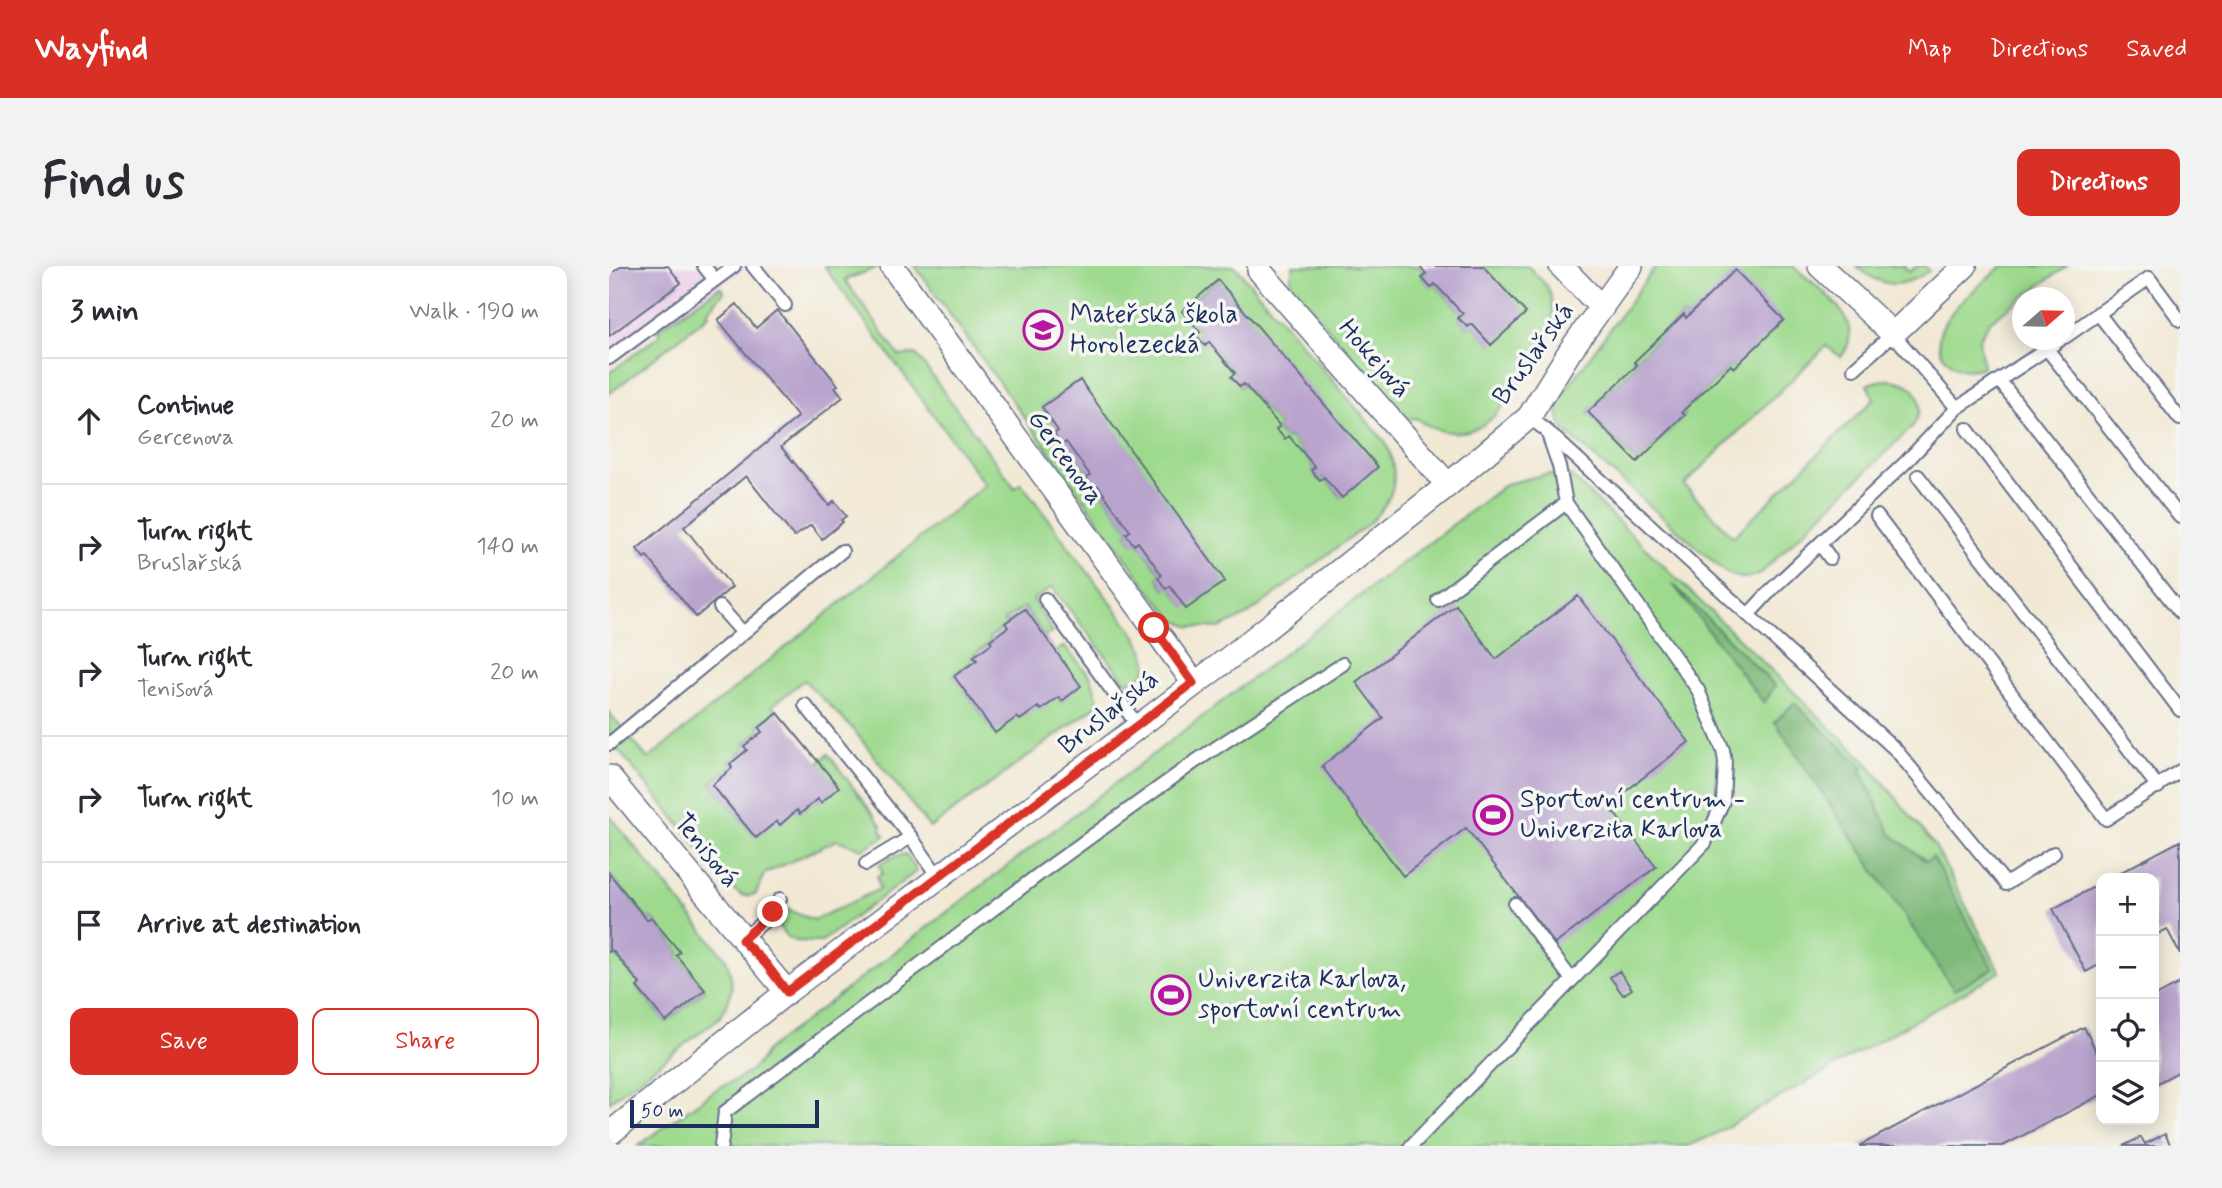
<!DOCTYPE html>
<meta charset="utf-8">
<style>
:root{--surface:#fff;--page:#f2f2f3;--text:#2b2b33;--muted:#7c7c81;--line:#e1e1e2;--accent:#d93025}
body{margin:0;font-family:Mynerve,sans-serif;background:var(--page);color:var(--text)}
.controls{position:absolute;right:21px;bottom:21px;display:grid;overflow:hidden;border-radius:14px;box-shadow:0 4px 18px #0003}
.controls button{width:63px;height:63px;display:grid;place-items:center;padding:0;border:0;border-bottom:2px solid var(--line);background:var(--surface);color:var(--text);font:35px sans-serif}
.compass{position:absolute;left:1403px;top:21px;width:63px;height:63px;border-radius:50%;background:var(--surface);box-shadow:0 4px 18px #0003;rotate:70deg}
.scale{position:absolute;left:21px;bottom:18px;width:189px;box-sizing:border-box;padding-left:7px;border:4px solid #1b2f5e;border-top:0;font-size:19px;line-height:24px;white-space:nowrap;color:#1b2f5e;-webkit-text-stroke:5px #f6f6f2;paint-order:stroke}
.stop{position:absolute;width:21px;height:21px;margin:-16px;border:5px solid #d93025;border-radius:50%;background:#fff}
.stop.end{background:#d93025;border-color:#fff;box-shadow:0 2px 7px #0008}
.list{margin:0;padding:0;list-style:none}
h2{display:flex;justify-content:space-between;align-items:center;height:91px;margin:0;padding:0 28px;font-size:30px}
h2 small{font-size:23px;font-weight:400;color:var(--muted)}
.list li{display:grid;grid-template-columns:46px 1fr auto;gap:21px;align-items:center;box-sizing:border-box;height:126px;padding:0 28px;border-top:2px solid var(--line)}
.list b{display:block;font-size:26px;white-space:nowrap}
.list p{margin:0;font-size:23px;white-space:nowrap;color:var(--muted)}
.list em{font-size:23px;font-style:normal;color:var(--muted)}
.actions{display:flex;gap:14px;padding:21px 28px}
.actions a{flex:1;padding:16px 0;border:2px solid var(--accent);border-radius:14px;text-align:center;font-size:24px;color:var(--accent)}
.actions .main{background:var(--accent);color:#fff}
.icon{flex:none;width:38px;height:38px;fill:none;stroke:currentColor;stroke-width:2;stroke-linecap:round;stroke-linejoin:round}
.map{position:relative;flex:none;width:1571px;height:880px;overflow:hidden;border-radius:14px}
header{display:flex;align-items:center;gap:42px;box-sizing:border-box;height:98px;padding:0 35px;background:var(--accent);color:#fff}
header strong{font-size:33px}
nav{display:flex;gap:38px;margin-inline-start:auto;font-size:24px}
.intro{display:flex;align-items:center;justify-content:space-between;box-sizing:border-box;height:168px;padding:0 42px}
h1{margin:0;font-size:49px}
.button{padding:18px 32px;border-radius:14px;background:var(--accent);color:#fff;font-size:24px;font-weight:700}
main{display:flex;gap:42px;padding:0 42px}
aside{flex:1;background:var(--surface);border-radius:14px;box-shadow:0 4px 18px #0003}
.map>svg:first-child{display:block}
</style>
<header>
<strong>Wayfind</strong>
<nav><a>Map</a><a>Directions</a><a>Saved</a></nav>
</header>
<div class="intro"><h1>Find us</h1><a class="button">Directions</a></div>
<main>
<aside>
<h2>3 min<small>Walk · 190 m</small></h2>
<ul class="list">
<li><svg class="icon" aria-label="ahead" viewBox="0 0 24 24"><path d="M12 20V5M6 11l6-6 6 6"/></svg><div><b>Continue</b><p>Gercenova</p></div><em>20 m</em></li>
<li><svg class="icon" aria-label="right" viewBox="0 0 24 24"><path d="M7 20v-9h11M14 6l5 5-5 5"/></svg><div><b>Turn right</b><p>Bruslařská</p></div><em>140 m</em></li>
<li><svg class="icon" aria-label="right" viewBox="0 0 24 24"><path d="M7 20v-9h11M14 6l5 5-5 5"/></svg><div><b>Turn right</b><p>Tenisová</p></div><em>20 m</em></li>
<li><svg class="icon" aria-label="right" viewBox="0 0 24 24"><path d="M7 20v-9h11M14 6l5 5-5 5"/></svg><div><b>Turn right</b></div><em>10 m</em></li>
<li><svg class="icon" aria-label="arrive" viewBox="0 0 24 24"><path d="M6 21V4h12l-3 4 3 4H6"/></svg><div><b>Arrive at destination</b></div></li>
</ul>
<div class="actions"><a class="main">Save</a><a>Share</a></div>
</aside>
<div class="map">
<svg width="1571" height="880" viewBox="0 0 1571 880">
<rect width="100%" height="100%" fill="#f6f6f2"/>
<filter id="ink" filterUnits="userSpaceOnUse"><feTurbulence type="fractalNoise" baseFrequency=".0143" numOctaves="2"/><feDisplacementMap in="SourceGraphic" scale="14" xChannelSelector="R" yChannelSelector="G"/><feConvolveMatrix kernelMatrix="1 2 1 2 8 2 1 2 1" color-interpolation-filters="sRGB"/></filter>
<filter id="wash" filterUnits="userSpaceOnUse"><feTurbulence type="fractalNoise" baseFrequency=".00686" numOctaves="4" result="noise"/><feDisplacementMap in="SourceGraphic" scale="28" xChannelSelector="R" yChannelSelector="G"/><feGaussianBlur stdDeviation="1.57" result="paint"/><feColorMatrix in="noise" values="0 0 0 0 0 0 0 0 0 0 0 0 0 0 0 0 0 1.4 0 .05"/><feComposite in="paint" operator="in"/></filter>
<g filter="url(#wash)">
<rect width="100%" height="100%" fill="#f2e9d5"/>
<path fill="#edd1e9" d="M0,0H140L48,64L0,101Z"/>
<path fill="#9eda8e" stroke="#5c8476" stroke-width="2" fill-rule="evenodd" d="M215,0H272L236,14L290,90L307,88L406,222L412,217L527,370C539,393 548,408 517,416L443,321L424,334L444,366L436,371L415,341L395,355L398,359L380,372L382,376L364,389L366,393L345,409L385,465L407,449L428,439L431,443L449,430L452,434L447,386L455,380L482,411L490,438L321,562L244,463L195,414L163,440L168,445L149,460L152,464L135,478L137,482L120,496L123,500L102,517L146,570L167,553L208,532L211,535L209,497L219,488L273,560L272,564L276,570L254,583L228,574L155,608L147,628C135,632 131,629 122,621L0,473V446L39,493L376,219Z
M306,0H626L777,177C792,213 786,233 758,259L637,350L610,362L579,360L566,354L540,324ZM609,14L733,232L715,211L711,214L703,204L706,201L680,170L676,173L667,164L671,160L635,118L631,121L626,107L600,76L596,79L588,70L591,66L573,44ZM471,115L577,342L561,320L556,323L549,312L553,309L529,276L525,278L517,268L521,265L489,220L485,222L477,212L481,209L457,176L446,168L449,165L433,141Z
M684,0H810L817,8L813,12L822,21L826,18L854,48L850,52L858,61L863,58L882,78L874,0H919C925,7 935,15 940,24C944,31 945,52 943,61C939,80 893,146 877,157C855,172 826,168 807,152L798,153L681,18Z
M1047,0H1184C1210,24 1261,53 1232,91L1217,80L1075,219L1124,271L1265,133L1258,119C1290,104 1326,125 1304,160L1153,306C1140,314 1129,314 1116,306L956,165C949,154 947,144 951,132ZM1074,49L1125,102L1122,99L1073,146L1076,149L1028,196L979,146L1028,99L1025,96Z
M1247,0H1295L1300,6L1308,0H1316L1320,5C1291,24 1273,22 1247,0Z
M1393,0H1458L1381,55L1370,73L1374,101C1360,106 1349,105 1338,94C1307,63 1371,20 1393,0Z
M111,21L115,26L98,46L100,49L0,128V107L51,69L48,64Z
M938,208L962,210L1261,500L1326,580L1391,706L1104,869L1079,880H29L112,820C130,815 150,801 158,784L897,218Z
M0,549L117,693C126,718 125,730 110,752L0,836V686L3,684L31,718L28,721L57,756L96,724L67,689L71,686L42,651L38,654L0,607Z
M297,588L308,605L212,676L186,675L178,671L169,659L176,643L205,654L271,623L268,610L274,607L270,599L283,591Z"/>
<path fill="#7eba79" stroke="#4c746c" stroke-width="2" d="M1063,317L1166,420L1155,437Z
M1185,437L1254,501L1252,505L1282,568L1317,595L1324,591L1384,703L1345,724L1166,456Z"/>
<g id="blocks">
<path fill="#b9a4ce" d="M0,0L5,5L13,0H59L72,17L0,70Z
M810,0H874L917,47L882,79L863,58L859,61L849,52L854,48L826,18L822,22L813,12L817,8Z
M1126,4L1175,54L1125,102L1122,99L1073,146L1076,149L1028,196L979,146L1028,99L1025,96L1075,48L1077,52Z
M609,14L769,201L733,232L715,211L711,214L707,210L702,204L706,201L680,170L676,173L667,163L671,160L635,118L631,121L622,111L626,107L600,76L596,80L587,69L591,66L573,45Z
M128,38L147,62L168,44L229,119L226,121L234,131L172,181L220,239L225,235L237,250L232,254L234,256L213,273L202,259L185,271L137,210L75,261L123,321L87,351L38,290L35,292L28,283L189,151L109,54Z
M471,114L616,315L577,343L561,320L557,323L549,312L553,309L529,276L525,279L517,268L521,265L489,220L485,223L477,212L481,209L457,176L453,179L445,168L449,165L433,141Z
M969,330L1080,476L999,539L1047,601L946,678L857,562L794,610L713,500L774,452L747,416L847,339L887,393Z
M416,343L472,420L453,435L450,431L432,444L429,441L411,454L408,451L386,467L345,410L368,394L364,391L383,377L381,374L399,361L396,357Z
M169,447L230,521L212,537L209,533L191,548L188,544L171,559L168,555L147,572L103,519L123,502L121,498L138,484L135,480L153,466L150,462Z
M1571,575V688L1558,663L1545,670V612H1501Z
M0,607L38,654L42,651L71,686L67,689L96,724L57,756L28,721L31,718L3,684L0,686Z
M1492,617V698L1477,706L1444,643Z
M1010,705L1023,723L1014,729L1001,711Z
M1571,717V805L1545,819V731Z
M1475,761L1492,795V829L1394,880H1250Z
M1556,868L1562,880H1514L1532,871L1536,878Z"/>
</g>
</g>
<g filter="url(#ink)">
<use href="#blocks" fill-opacity="0" stroke="#667088" stroke-width="2"/>
<g fill="none" stroke-linecap="round" stroke-linejoin="round">
<g stroke="#667088" stroke-width="16">
<path id="lane" d="M95,0L106,14
M144,0L176,39
M1489,47L1571,153
M1456,71L1540,12L1571,54
M1438,83L1571,251
M0,92L125,0
M1390,114L1571,346
M1348,142L1451,74
M920,151L938,165L1287,484L1397,618L1445,587
M1358,163L1571,444
M1309,210L1549,521
M1268,250L1497,553L1571,505
M1211,278L1221,292
M436,333L529,460
M829,334L957,237
M111,341L134,367
M1139,349L1163,323L1297,196L1348,142L1284,68L1245,103
M196,439L302,571L330,612
M0,478L233,285
M257,598L302,571
M906,638L963,714
M133,673L158,653L171,633
M112,880L116,846L433,606L587,495L734,398
M802,880L1096,577L1114,535L1116,496L1114,484L1089,424L957,237L950,200L938,165"/>
</g>
<g stroke="#667088" stroke-width="26">
<path id="street" d="M283,0L585,417
M952,0L993,42
M1211,0L1284,68L1356,0
M650,4L839,219
M0,511L178,726
M0,868L178,726L620,392L839,219L920,151L961,85L1022,0"/>
</g>
<use href="#lane" stroke="#fff" stroke-width="12"/>
<use href="#street" stroke="#fff" stroke-width="23"/>
</g>
</g>
<g fill="none" stroke-linecap="round" stroke-linejoin="round" filter="url(#ink)">
<path stroke="#d93025" stroke-width="9" d="M164,646L133,674L157,698L178,726L584,417L545,362"/>
</g>
<defs>
<g id="school-ring" transform="scale(2.0125)"><circle r="9.5" fill="#f6f6f2" stroke="#b5179e" stroke-width="1.5"/><path d="M0-5L7-2L0 1L-7-2ZM-4 1L0 2.5L4 1V4Q0 6-4 4Z" fill="#b5179e"/></g>
<g id="stadium-ring" transform="scale(2.0125)"><circle r="9.5" fill="#f6f6f2" stroke="#b5179e" stroke-width="1.5"/><path d="M0-5a6.5 5 0 1 0 0 10a6.5 5 0 1 0 0-10ZM-3.5-1.8h7v3.6h-7Z" fill="#b5179e"/></g>
</defs>
<g fill-rule="evenodd">
<use href="#school-ring" x="434" y="64"/>
<use href="#stadium-ring" x="884" y="549"/>
<use href="#stadium-ring" x="562" y="729"/>
</g>
<g text-anchor="middle" dominant-baseline="central" stroke-width="7" stroke-linejoin="round" paint-order="stroke">
<g font-size="26" fill="#1b2f5e" stroke="#f6f6f2" text-anchor="start">
<text x="461" y="49">Mateřská škola<tspan x="461" dy="30">Horolezecká</tspan></text>
<text x="911" y="534">Sportovní centrum -<tspan x="911" dy="30">Univerzita Karlova</tspan></text>
<text x="589" y="714">Univerzita Karlova,<tspan x="589" dy="30">sportovní centrum</tspan></text>
</g>
<g font-size="26" fill="#1b2f5e" stroke="#f6f6f2">
<text transform="translate(925 88) rotate(-54)">Bruslařská</text>
<text transform="translate(765 93) rotate(49)">Hokejová</text>
<text transform="translate(456 192) rotate(54)">Gercenova</text>
<text transform="translate(500 447) rotate(-38)">Bruslařská</text>
<text transform="translate(97 585) rotate(51)">Tenisová</text>
</g>
</g>
</svg>
<div class="controls">
<button>+</button>
<button>−</button>
<button><svg class="icon" aria-label="locate" viewBox="0 0 24 24"><circle cx="12" cy="12" r="6"/><path d="M12 2v4M12 18v4M2 12h4M18 12h4"/></svg></button>
<button><svg class="icon" aria-label="layers" viewBox="0 0 24 24"><path d="M12 4l9 5-9 5-9-5zM3 14l9 5 9-5"/></svg></button>
</div>
<svg class="compass" viewBox="-18 -18 36 36"><path d="M0-13l5 13h-10z" fill="#e53935"/><path d="M0 13l5-13h-10z" fill="#7c7c81"/></svg>
<div class="scale">50 m</div>
<div class="stop" style="left:545px;top:362px"></div>
<div class="stop end" style="left:164px;top:646px"></div>
</div>
</main>
